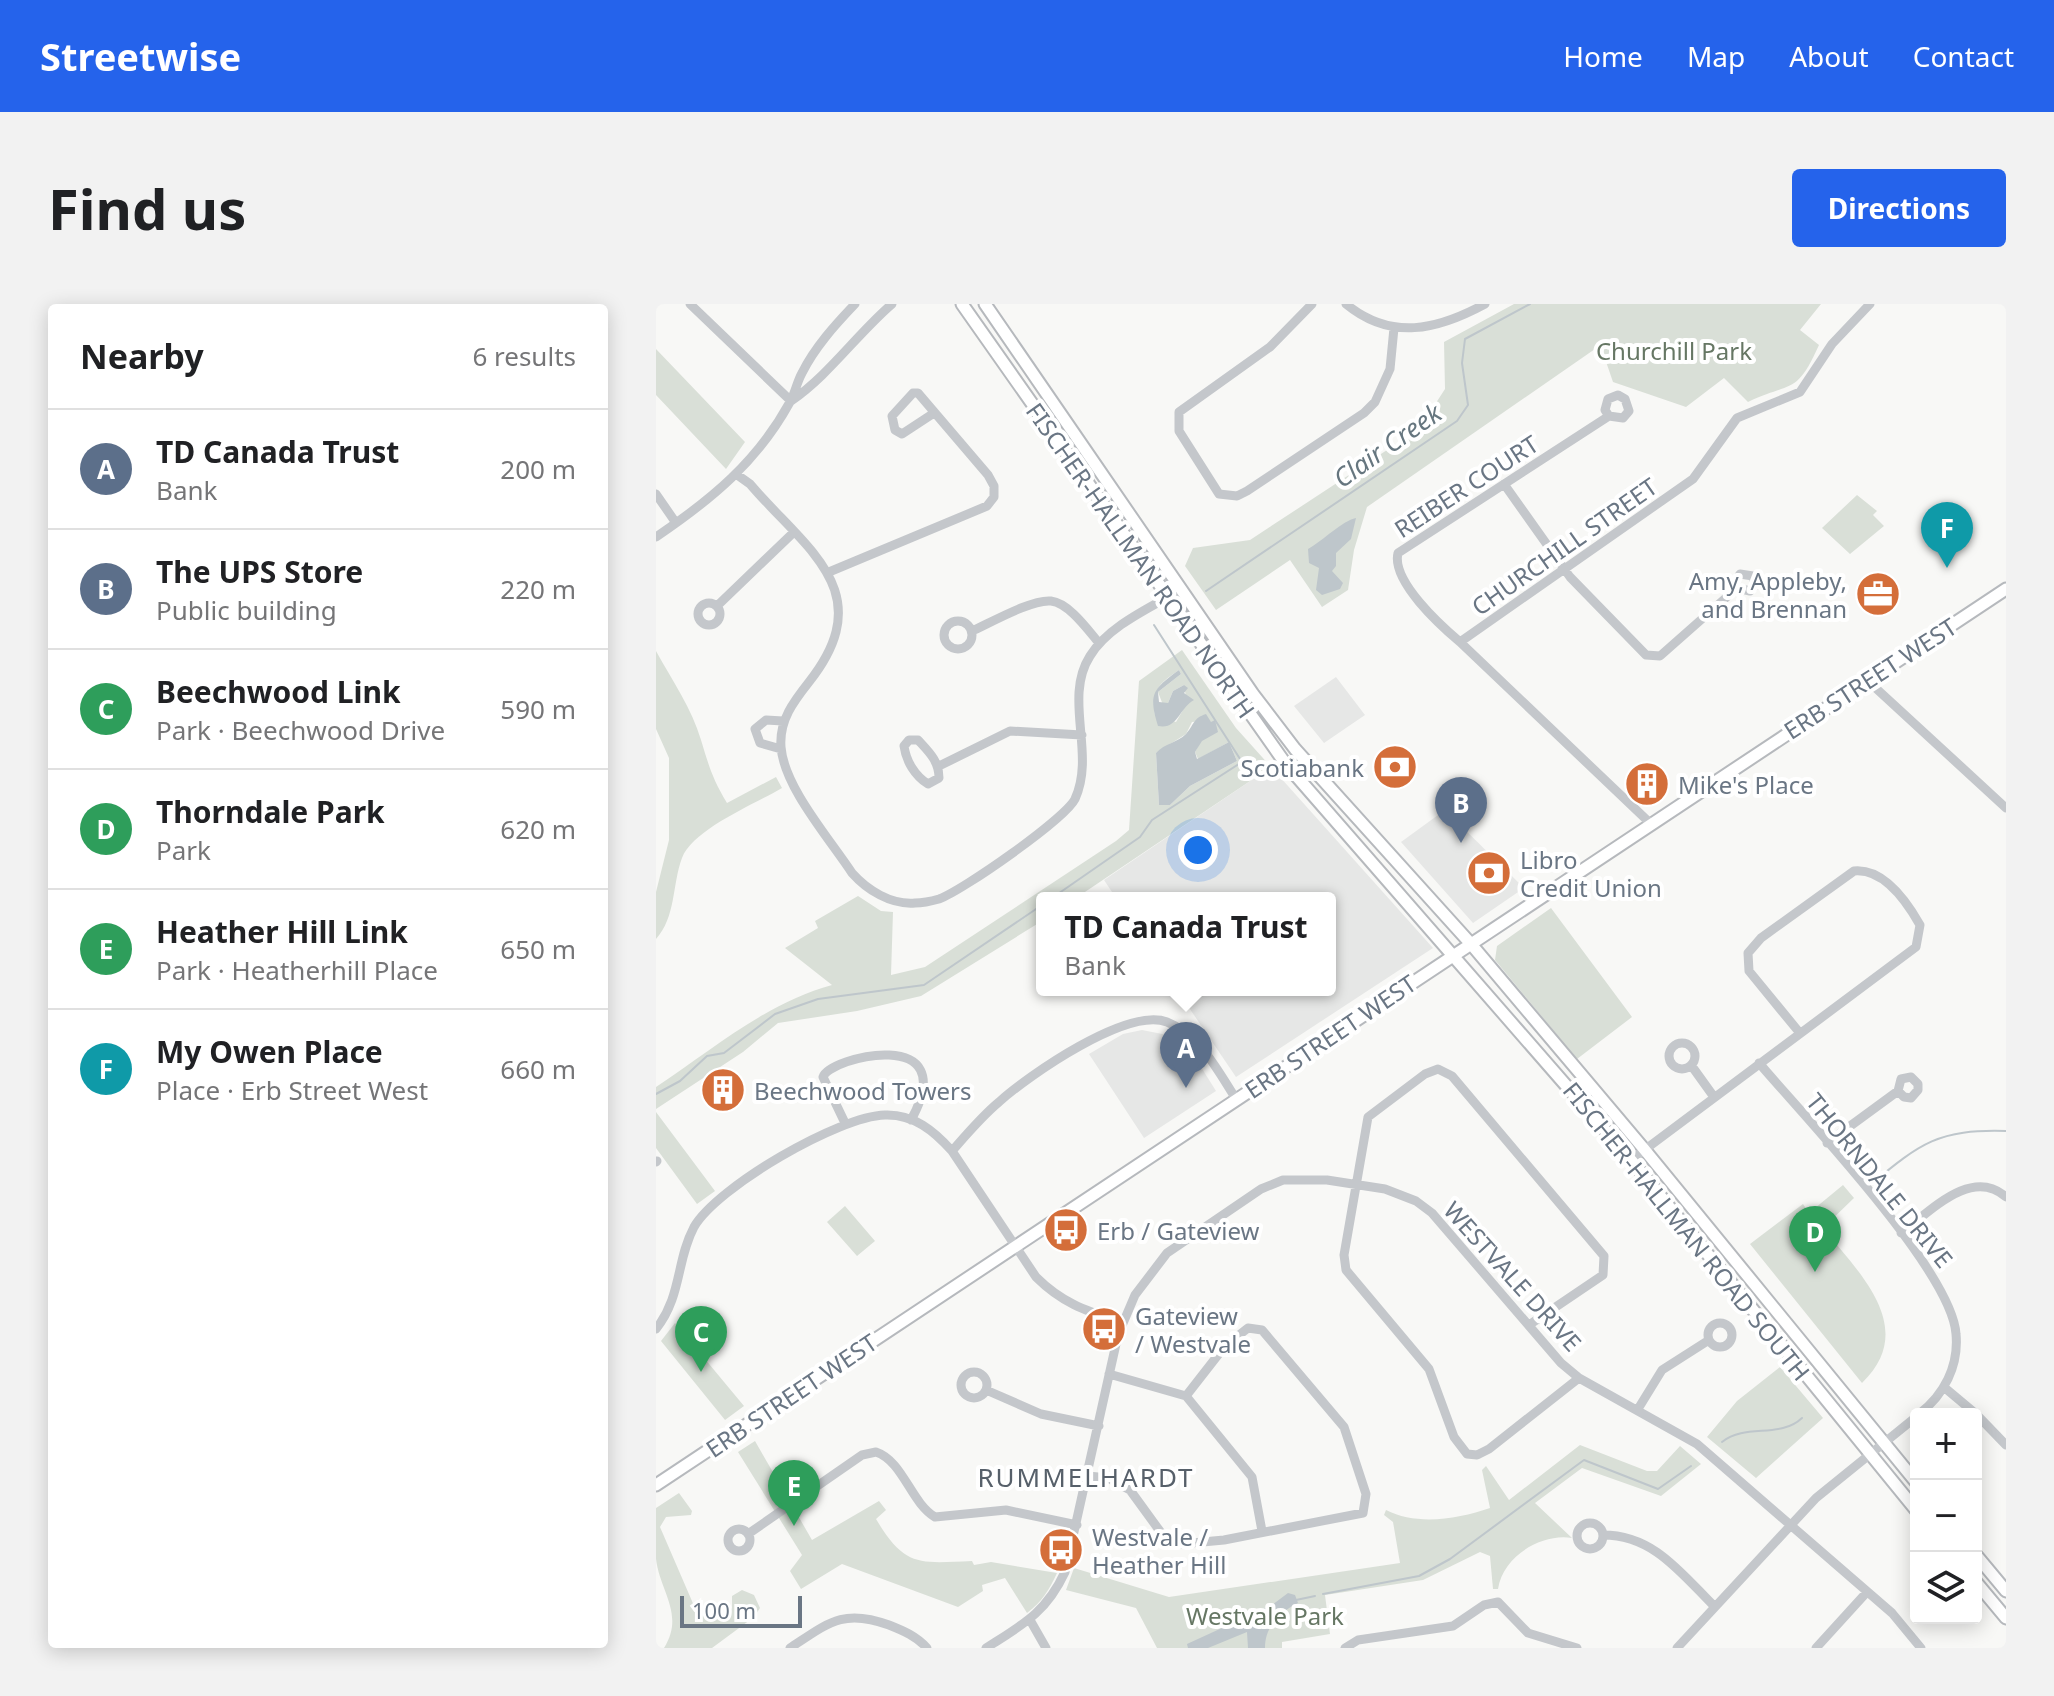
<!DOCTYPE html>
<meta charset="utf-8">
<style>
:root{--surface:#fff;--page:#f2f2f2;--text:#202124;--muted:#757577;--line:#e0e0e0;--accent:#2563eb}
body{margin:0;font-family:"Noto Sans",sans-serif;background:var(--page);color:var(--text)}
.controls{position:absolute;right:24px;bottom:24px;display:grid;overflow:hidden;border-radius:8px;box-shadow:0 4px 20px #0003}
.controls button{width:72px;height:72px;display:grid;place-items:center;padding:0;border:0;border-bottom:2px solid var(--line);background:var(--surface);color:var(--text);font:40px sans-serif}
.scale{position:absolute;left:24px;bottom:20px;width:122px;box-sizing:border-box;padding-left:8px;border:4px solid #6a7684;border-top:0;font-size:22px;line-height:28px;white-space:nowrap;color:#6a7684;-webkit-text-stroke:6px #fff;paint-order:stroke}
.you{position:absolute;left:542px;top:546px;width:28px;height:28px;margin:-20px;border:6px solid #fff;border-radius:50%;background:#1a73e8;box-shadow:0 0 0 12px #1a73e833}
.badge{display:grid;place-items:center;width:52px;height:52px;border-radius:50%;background:var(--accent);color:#fff;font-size:26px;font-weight:700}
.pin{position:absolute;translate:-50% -66px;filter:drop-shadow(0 2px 4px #0008)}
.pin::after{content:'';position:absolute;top:42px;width:28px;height:24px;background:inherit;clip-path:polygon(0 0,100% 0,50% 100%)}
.popup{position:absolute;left:380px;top:588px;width:300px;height:104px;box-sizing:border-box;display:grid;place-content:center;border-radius:8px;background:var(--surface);filter:drop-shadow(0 2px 6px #0005);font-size:26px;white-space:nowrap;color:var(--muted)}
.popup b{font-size:30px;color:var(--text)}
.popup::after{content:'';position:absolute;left:50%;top:100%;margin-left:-16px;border:16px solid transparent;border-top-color:var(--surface)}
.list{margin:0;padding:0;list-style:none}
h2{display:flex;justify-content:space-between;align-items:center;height:104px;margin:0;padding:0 32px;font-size:34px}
h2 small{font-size:26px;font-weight:400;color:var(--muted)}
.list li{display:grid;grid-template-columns:52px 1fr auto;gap:24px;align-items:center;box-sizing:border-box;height:120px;padding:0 32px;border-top:2px solid var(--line)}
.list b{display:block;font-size:30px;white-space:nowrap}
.list p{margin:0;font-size:26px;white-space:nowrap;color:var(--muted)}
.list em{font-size:26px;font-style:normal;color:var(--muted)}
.icon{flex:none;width:44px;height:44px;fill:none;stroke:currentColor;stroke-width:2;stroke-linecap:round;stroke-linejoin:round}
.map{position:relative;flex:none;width:1350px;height:1344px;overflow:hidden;border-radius:8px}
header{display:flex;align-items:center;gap:48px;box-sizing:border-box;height:112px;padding:0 40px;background:var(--accent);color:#fff}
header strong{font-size:38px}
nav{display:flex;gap:44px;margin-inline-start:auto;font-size:28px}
.intro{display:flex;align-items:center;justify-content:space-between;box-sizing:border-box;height:192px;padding:0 48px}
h1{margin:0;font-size:56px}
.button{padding:20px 36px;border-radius:8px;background:var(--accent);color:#fff;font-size:28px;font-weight:700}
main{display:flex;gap:48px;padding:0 48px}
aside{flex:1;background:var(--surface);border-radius:8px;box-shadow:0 4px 20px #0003}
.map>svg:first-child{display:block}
</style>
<header>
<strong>Streetwise</strong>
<nav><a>Home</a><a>Map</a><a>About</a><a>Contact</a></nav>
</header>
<div class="intro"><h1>Find us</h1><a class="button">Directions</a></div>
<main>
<aside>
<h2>Nearby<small>6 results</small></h2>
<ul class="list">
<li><span class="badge" style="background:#5c6f8a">A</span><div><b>TD Canada Trust</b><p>Bank</p></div><em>200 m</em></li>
<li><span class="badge" style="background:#5c6f8a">B</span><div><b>The UPS Store</b><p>Public building</p></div><em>220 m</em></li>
<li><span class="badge" style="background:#2e9e5b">C</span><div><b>Beechwood Link</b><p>Park · Beechwood Drive</p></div><em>590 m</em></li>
<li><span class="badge" style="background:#2e9e5b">D</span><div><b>Thorndale Park</b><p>Park</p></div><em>620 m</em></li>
<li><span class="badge" style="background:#2e9e5b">E</span><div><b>Heather Hill Link</b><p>Park · Heatherhill Place</p></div><em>650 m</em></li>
<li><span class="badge" style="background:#0f9aa8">F</span><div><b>My Owen Place</b><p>Place · Erb Street West</p></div><em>660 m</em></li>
</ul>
</aside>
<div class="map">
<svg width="1350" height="1344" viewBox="0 0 1350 1344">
<rect width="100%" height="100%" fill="#f8f8f6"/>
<path fill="#e6e7e6" d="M680,373L709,411L668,439L638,402Z
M615,463L777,644L580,773L521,686H674V594H460L448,576Z
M789,506L868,584L817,619L745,538Z
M486,726L511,731L524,738L535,747L560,787L488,834L433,750L467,730Z"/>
<path fill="#d9dfd7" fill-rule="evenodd" d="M858,0H1165L1144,26L1163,41C1140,92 1136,77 1092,98L1068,74L1030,103L957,78L946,46L939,45L711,203L698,246L692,286L666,303L634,256L560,306L529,262L537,244L594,236L763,125L789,85L788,38Z
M0,45L89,138L70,165L0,91Z
M1201,191L1221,207L1217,211L1228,222L1194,250L1166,224Z
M526,346L580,424L615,463L420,594H386V617L265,692L201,707L122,719L87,748L0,805V783C56,746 110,699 176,681L129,644L162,624L159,617L202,592L225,607L237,608L235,671L269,663L460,537L473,526L483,377ZM523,366L525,370L502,388L507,401L512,399L517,387L528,381L531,399L520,418L499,411C496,386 502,380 523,366ZM552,417L555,418L539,448L542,455L573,438L581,457L534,482L514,501H503L500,449L530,430L536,418Z
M0,347C16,376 36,405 45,436C53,462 56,474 71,499L120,473L126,484C99,500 37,525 26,554C16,581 20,613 0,635V588L13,536V454L0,425Z
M895,604L976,713L921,755L839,656L841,642Z
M0,808L59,887L41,900L0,844Z
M1187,881L1198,894L1167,924C1203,969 1263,1024 1206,1079L1094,940L1147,900L1153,909Z
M189,902L219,937L201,952L171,918Z
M19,1019L88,1102L69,1116L5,1037Z
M1124,1063L1167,1114L1100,1174L1051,1133L1081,1097Z
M99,1137L156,1236L223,1197L230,1206L220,1215C249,1264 264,1259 316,1257L318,1261L335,1258L401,1269C393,1286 386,1298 371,1309L349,1274L326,1281L327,1287L302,1303L186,1260L145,1285L134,1267L146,1251L82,1148Z
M924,1141L991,1167H1001L1024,1142L1045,1160L1005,1192L926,1164L879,1199L916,1234C886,1229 847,1252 842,1285H837L834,1252L824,1248L767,1276L669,1291L674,1330L626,1338V1344H501L480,1304L410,1286L418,1264L513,1293L744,1259L737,1218L728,1211L730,1206C761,1222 802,1215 834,1204L826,1166L830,1162L853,1196Z
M23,1189L36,1207L35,1211L10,1213L4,1223L42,1311L67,1313L76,1304V1292L86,1286L98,1291L104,1304L98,1313L56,1344H8C29,1310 4,1288 0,1255C0,1238 0,1221 0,1204Z"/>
<path fill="#bec6cb" d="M700,214L695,235L680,249V262L676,267L687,279L684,285L666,291L660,286L663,264L653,259L652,245C668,236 686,217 700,214Z
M523,366L525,370L502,388L503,398L512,399L517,387L528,381L532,384L528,389L538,396C523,404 522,426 502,422C492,390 497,385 523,366Z
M550,410L555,418L559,416L562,428L546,437L539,448L541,455L573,438L581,457L534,482L514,501H503L500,449C509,439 521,439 530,430C538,421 537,414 550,410Z
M632,1289L639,1291L642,1299C624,1308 609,1322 609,1344H592L591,1328L552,1344H532L531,1340L616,1301Z"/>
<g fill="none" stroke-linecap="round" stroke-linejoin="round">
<path stroke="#bec6cb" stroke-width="2" d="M550,287L801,117L812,101L806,59L809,35L874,0
M396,594L484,533L496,516L586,458L498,321
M0,790L24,777L51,752L68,749L119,710L162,695L268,681L386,601
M1215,880C1265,839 1282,825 1350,827
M1066,1138C1090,1119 1124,1135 1146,1114
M667,1290L763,1272L794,1255L928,1156L1002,1185L1035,1162
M640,1296L659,1292"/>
<g stroke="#b6b9bd" stroke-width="15">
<path id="major" d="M306,0L629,459L975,856L1260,1206
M329,0L597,390L639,445L815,640L988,845L1260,1178
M0,1181L1350,285
M1320,1251L1350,1287
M1320,1278L1350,1314"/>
</g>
<path stroke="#c4c7cb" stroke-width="9" d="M34,0L135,97
M656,0L614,43L523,108V127L563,190L581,192L591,187L708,109L719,98L734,65L738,24
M690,0C735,37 781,26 829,0
M135,97C173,71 201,30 236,0
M80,170L94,180C149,245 225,287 153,378C138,397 123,416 125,443C128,483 173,534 196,569C211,586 235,601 259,599C266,599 276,597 283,595C306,587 409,515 419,495C440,450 407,394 434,352C453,321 496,303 526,285
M848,180L914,273L990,351L1004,352L1081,284L1079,277L1084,270L1097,272L1099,281L1094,287L1081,284
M0,190L20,219
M0,233C56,195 101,158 134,98C139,89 141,78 146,69C159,43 179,21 199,0
M173,268L331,202L338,193V182L332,171L262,89H257L236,112L239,126L246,130L278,109
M42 310a11 11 0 1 1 22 0a11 11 0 1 1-22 0Z
M61,302L138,228
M288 331a14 14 0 1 1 28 0a14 14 0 1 1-28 0Z
M316,327C334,319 376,295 395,297C413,299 432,326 443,339
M804,338C785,322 735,277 742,249L953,112L967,114L973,107L969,95L962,91L952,95L949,106L953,112
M1212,377L1350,504
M253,436H262C273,448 283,457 283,474L272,480C259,472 250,457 248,442Z
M125,445L104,439L99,425L110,416L127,417
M283,462L354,427L426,431
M994,519L804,338L1037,175L1081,114L1144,88L1176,40L1214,0
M1013 752a13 13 0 1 1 26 0a13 13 0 1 1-26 0Z
M1103,759C1148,812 1296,967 1300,1030C1303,1062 1288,1091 1263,1110
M1035,761L1058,793
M189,819L167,773C173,753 308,720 255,816
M1171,839L1242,787L1245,775L1255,773L1262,780V786L1255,794L1248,793L1242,787
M296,847C311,830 326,812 343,798C373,771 471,703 511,718C544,731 562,767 580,795
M975,856L1260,643L1264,621C1251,598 1228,564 1198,567L1105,634L1092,649L1093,667L1143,728
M0,858L1,857
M1245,929C1273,909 1315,862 1350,893
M1052 1031a12 12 0 1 1 24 0a12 12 0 1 1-24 0Z
M873,1021L947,971L948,952L796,772L782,765L769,770L712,813L688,951L690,966L773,1065L798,1133L811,1150L821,1151L833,1145L923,1074
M0,1025C26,992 20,957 38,923C61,883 183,812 229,811C258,810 278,827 296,847L380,973C407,1000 431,1007 467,1019
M305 1081a13 13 0 1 1 26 0a13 13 0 1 1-26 0Z
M453,1070L530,1092L596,1173L606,1227
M1289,1084L1320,1110
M330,1086L385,1110L443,1122
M982,1105L1006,1066L1053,1036
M1320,1110L1350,1141
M432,1172L452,1174L474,1186L506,1230L525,1240L568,1236L707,1209L710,1190L688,1123L606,1026L592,1024L569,1042L530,1092
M921 1232a13 13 0 1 1 26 0a13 13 0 1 1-26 0Z
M72 1236a11 11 0 1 1 22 0a11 11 0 1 1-22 0Z
M92,1230L206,1151L220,1148C247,1157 255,1199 279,1213L350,1206L421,1221
M947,1231C997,1231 1024,1268 1058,1302
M374,1316L390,1344
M134,1344C172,1319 187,1304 233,1321C248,1327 260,1332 271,1344
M330,1344C366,1321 390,1309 409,1268L462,1031L479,991L511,949L605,885L627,876H671L729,885L760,897L776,909L905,1059L923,1074L1041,1140L1236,1309L1265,1344
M689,1344L702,1336L797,1322L828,1301L842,1298L872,1329L921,1344
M1021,1344L1160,1194L1260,1113
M1160,1344L1211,1288"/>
<use href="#major" stroke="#fff" stroke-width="11"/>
</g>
<defs>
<g id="office-disc" transform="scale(2.3)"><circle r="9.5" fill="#d46e3a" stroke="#fff"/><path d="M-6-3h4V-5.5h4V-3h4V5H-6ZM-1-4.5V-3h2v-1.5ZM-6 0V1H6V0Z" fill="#fff"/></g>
<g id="bank-disc" transform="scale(2.3)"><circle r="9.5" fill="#d46e3a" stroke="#fff"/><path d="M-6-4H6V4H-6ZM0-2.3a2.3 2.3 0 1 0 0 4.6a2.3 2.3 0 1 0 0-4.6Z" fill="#fff"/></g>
<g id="building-disc" transform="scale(2.3)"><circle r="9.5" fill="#d46e3a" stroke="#fff"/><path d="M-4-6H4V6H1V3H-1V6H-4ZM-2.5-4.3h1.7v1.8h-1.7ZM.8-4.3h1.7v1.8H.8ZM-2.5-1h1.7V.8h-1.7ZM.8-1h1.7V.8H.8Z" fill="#fff"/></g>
<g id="bus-disc" transform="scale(2.3)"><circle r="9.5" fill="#d46e3a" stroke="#fff"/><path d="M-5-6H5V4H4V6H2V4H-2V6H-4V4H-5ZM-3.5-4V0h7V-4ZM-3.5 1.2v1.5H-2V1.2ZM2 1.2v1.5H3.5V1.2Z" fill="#fff"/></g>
</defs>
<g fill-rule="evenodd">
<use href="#office-disc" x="1222" y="290"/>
<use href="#bank-disc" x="739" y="463"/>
<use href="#building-disc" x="991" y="480"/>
<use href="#bank-disc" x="833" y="569"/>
<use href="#building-disc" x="67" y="786"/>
<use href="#bus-disc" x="410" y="926"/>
<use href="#bus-disc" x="448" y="1025"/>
<use href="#bus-disc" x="405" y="1246"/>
</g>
<g text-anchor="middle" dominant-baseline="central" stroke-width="8" stroke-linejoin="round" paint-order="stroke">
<g font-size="24" fill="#667764" stroke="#fff">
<text x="1018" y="46">Churchill Park</text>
<text x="609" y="1311">Westvale Park</text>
</g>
<g font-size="24" fill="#6a7684" stroke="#fff">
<text transform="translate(810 182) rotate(-33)">REIBER COURT</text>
<text transform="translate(908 242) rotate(-35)">CHURCHILL STREET</text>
<text transform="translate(485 256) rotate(55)">FISCHER-HALLMAN ROAD NORTH</text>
<text transform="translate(1214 374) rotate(-33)">ERB STREET WEST</text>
<text transform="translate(674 732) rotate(-34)">ERB STREET WEST</text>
<text transform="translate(1224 876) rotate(51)">THORNDALE DRIVE</text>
<text transform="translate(1031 927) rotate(51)">FISCHER-HALLMAN ROAD SOUTH</text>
<text transform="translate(857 972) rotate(48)">WESTVALE DRIVE</text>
<text transform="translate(135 1091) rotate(-34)">ERB STREET WEST</text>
</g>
<g font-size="24" fill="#6a7684" stroke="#fff" text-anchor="start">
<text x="1191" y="276" text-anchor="end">Amy, Appleby,<tspan x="1191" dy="28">and Brennan</tspan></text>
<text x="708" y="463" text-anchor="end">Scotiabank</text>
<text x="1022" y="480">Mike's Place</text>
<text x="864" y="555">Libro<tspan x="864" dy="28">Credit Union</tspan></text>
<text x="98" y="786">Beechwood Towers</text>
<text x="441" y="926">Erb / Gateview</text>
<text x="479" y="1011">Gateview<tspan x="479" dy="28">/ Westvale</tspan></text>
<text x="436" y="1232">Westvale /<tspan x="436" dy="28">Heather Hill</tspan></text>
</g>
<g font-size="26" font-style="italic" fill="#66767f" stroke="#fff">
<text transform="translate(731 141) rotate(-35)">Clair Creek</text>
</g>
<g font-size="26" letter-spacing="2" fill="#57606a" stroke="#fff">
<text x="430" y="1173">RUMMELHARDT</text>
</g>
</g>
</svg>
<div class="controls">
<button>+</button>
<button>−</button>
<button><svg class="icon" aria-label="layers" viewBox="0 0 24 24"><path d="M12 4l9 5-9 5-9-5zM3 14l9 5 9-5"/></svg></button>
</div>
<div class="scale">100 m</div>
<div class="you"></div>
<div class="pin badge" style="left:530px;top:784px;background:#5c6f8a">A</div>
<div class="popup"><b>TD Canada Trust</b>Bank</div>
<div class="pin badge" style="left:805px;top:539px;background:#5c6f8a">B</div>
<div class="pin badge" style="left:45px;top:1068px;background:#2e9e5b">C</div>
<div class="pin badge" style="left:1159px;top:968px;background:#2e9e5b">D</div>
<div class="pin badge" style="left:138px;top:1222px;background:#2e9e5b">E</div>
<div class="pin badge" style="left:1291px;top:264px;background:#0f9aa8">F</div>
</div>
</main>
